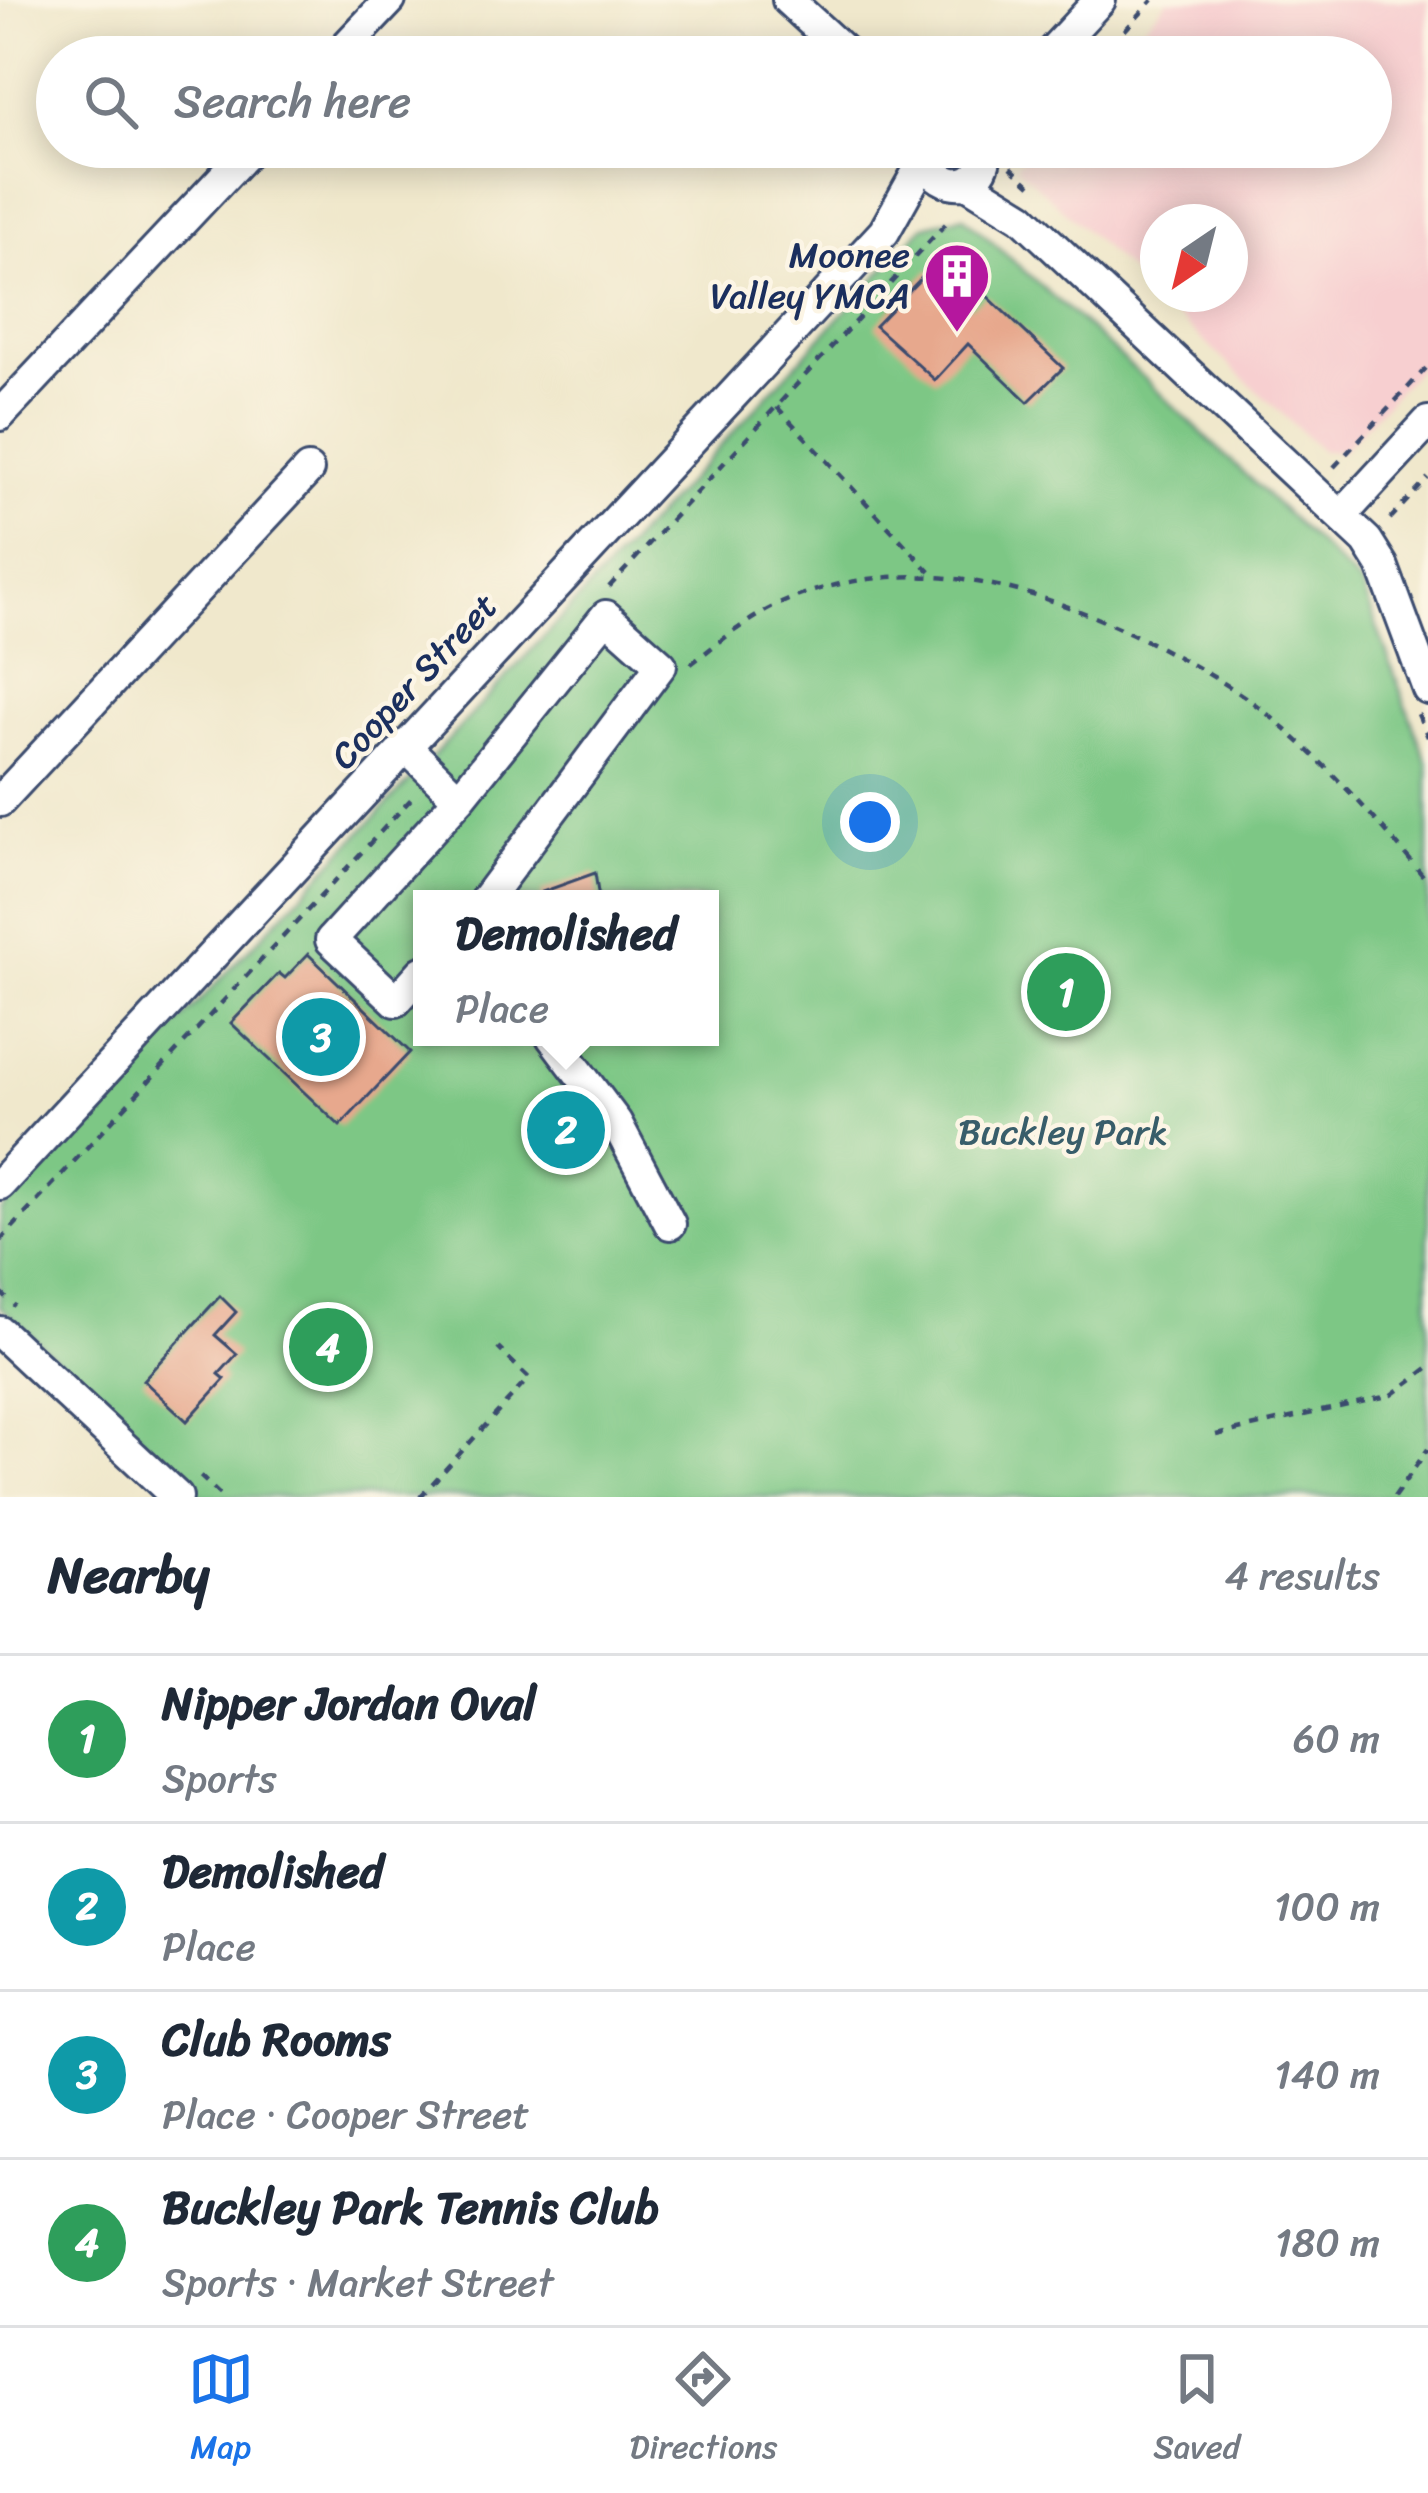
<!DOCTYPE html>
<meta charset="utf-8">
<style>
:root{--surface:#fff;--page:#f6f6f7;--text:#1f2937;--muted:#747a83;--line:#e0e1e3;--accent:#1a73e8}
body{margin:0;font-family:Sriracha,sans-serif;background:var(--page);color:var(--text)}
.compass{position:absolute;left:1140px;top:204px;width:108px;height:108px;border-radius:50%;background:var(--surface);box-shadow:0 6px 30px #0003;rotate:215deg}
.you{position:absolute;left:870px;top:822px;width:42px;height:42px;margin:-30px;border:9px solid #fff;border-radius:50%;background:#1a73e8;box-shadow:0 0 0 18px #1a73e833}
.badge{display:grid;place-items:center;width:78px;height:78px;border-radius:50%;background:var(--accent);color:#fff;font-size:39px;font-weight:700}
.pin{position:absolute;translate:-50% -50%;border:6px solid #fff;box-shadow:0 3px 12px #0006}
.popup{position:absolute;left:413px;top:890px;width:306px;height:156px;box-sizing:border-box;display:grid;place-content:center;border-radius:0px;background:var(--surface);filter:drop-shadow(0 3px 9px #0005);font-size:39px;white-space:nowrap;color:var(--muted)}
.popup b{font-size:45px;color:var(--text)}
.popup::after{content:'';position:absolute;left:50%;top:100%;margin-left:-24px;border:24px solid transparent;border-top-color:var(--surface)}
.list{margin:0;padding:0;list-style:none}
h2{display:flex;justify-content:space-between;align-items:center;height:156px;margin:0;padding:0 48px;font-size:51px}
h2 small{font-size:39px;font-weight:400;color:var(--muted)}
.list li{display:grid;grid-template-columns:78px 1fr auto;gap:36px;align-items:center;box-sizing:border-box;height:168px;padding:0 48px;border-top:3px solid var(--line)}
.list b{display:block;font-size:45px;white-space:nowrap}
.list p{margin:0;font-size:39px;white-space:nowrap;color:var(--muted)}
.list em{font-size:39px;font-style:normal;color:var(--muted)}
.icon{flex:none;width:66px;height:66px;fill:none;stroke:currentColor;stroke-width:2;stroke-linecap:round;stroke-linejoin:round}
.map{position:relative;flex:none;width:1428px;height:1497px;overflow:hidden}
.search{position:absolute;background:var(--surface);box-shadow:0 6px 30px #0003;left:36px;right:36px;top:36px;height:132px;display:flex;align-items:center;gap:30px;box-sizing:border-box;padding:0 42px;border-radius:66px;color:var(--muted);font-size:45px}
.sheet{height:828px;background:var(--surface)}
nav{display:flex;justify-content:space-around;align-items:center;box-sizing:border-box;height:168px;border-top:3px solid var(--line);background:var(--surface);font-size:33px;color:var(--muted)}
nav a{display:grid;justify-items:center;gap:6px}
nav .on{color:var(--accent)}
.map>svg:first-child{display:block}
</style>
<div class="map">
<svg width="1428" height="1497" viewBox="0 0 1428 1497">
<rect width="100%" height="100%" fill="#fcf5e5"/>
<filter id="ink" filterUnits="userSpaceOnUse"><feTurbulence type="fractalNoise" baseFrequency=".00833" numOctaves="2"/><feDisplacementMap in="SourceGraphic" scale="24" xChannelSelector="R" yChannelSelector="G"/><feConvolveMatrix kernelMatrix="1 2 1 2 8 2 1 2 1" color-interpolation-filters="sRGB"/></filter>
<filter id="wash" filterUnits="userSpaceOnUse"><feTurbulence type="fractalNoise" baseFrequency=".004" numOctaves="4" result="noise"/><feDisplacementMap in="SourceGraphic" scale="48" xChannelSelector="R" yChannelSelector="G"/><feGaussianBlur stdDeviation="2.7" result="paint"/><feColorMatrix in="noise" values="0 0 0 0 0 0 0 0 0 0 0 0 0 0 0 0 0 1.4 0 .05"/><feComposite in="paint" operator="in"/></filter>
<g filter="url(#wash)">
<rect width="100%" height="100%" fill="#f0e8cc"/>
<path fill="#f7cfd0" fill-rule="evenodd" d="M1168,0H1428V358L1342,451H1322L1016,166L1033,147H1371V57H1116ZM1158,222H1230V294H1158Z"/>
<path fill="#7dc785" stroke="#4c7b72" stroke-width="3" fill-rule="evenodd" d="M963,216L1145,379L1362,586L1428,765V1497H204L0,1306V1210L425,765L924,226ZM422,899H710V1037H422Z"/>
<g id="blocks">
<path fill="#e7a88d" d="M929,270L970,307L986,295L1063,368L1028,402L968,344L935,380L875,326Z
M595,873L599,899H542V892Z
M308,954L410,1052L340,1126L231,1023L279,973L285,978Z
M576,1102L591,1124L560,1156L540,1136Z
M220,1296L236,1312L215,1335L237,1354L219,1374L225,1379L187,1421L143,1380Z"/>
</g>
</g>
<g filter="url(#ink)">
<use href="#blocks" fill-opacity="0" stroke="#3b4b6e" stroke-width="3"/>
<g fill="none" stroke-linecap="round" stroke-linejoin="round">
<g stroke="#3b4b6e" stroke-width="36">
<path id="minor" d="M788,0L850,57
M336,57L390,0
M1047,57L1100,0
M928,147L932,171C955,195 989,182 985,147
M967,183L1022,217L1367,541L1382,565L1428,689
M0,415L252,147
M1341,516L1428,422
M406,747L459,799
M0,801L308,470
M422,972L396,1001L331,940L459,799L606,616L661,665L486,899
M552,1037L616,1122L670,1224
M0,1184L884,232L927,155
M0,1332L177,1497"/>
</g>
<path stroke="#3b4b6e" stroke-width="4.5" stroke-dasharray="9 9" stroke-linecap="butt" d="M1100,57L1153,0
M1011,167L1034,188
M777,407L934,576
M1334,467L1428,366
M1390,519L1428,478
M609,587L951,218
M691,664C723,639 753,614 791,599C918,549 1046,589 1161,648C1201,669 1243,692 1277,722C1332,770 1382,825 1428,882
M1418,714L1428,737
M0,1241L413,797
M0,1292L15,1306
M1216,1435L1392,1395L1428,1368
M200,1476L222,1497
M420,1497L529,1378L498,1348
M1394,1497L1428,1449"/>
<use href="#minor" stroke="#fff" stroke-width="30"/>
</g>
</g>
<defs>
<g id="building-pin" transform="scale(3.45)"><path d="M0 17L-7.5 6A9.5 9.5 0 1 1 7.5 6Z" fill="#b5179e" stroke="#fcf5e5"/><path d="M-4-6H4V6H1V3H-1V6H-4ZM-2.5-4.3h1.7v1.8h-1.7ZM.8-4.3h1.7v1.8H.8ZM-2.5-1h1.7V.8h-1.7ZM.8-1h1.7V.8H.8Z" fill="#fff"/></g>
</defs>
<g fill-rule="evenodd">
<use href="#building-pin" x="957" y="276"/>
</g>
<g text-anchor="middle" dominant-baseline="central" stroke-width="9" stroke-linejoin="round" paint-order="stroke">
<g font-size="36" fill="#1b2f5e" stroke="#fcf5e5" text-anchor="end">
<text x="910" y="255">Moonee<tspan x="910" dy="41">Valley YMCA</tspan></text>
</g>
<g font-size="36" fill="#1b2f5e" stroke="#fcf5e5">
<text transform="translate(414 681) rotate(-47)">Cooper Street</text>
</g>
<g font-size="36" fill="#385d6a" stroke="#fcf5e5">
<text x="1063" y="1132">Buckley Park</text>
</g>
</g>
</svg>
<svg class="compass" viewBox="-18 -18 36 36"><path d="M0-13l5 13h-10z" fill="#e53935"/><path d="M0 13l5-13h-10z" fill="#747a83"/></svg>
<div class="you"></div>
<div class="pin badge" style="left:1066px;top:992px;background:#2e9e5b">1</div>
<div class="pin badge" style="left:566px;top:1130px;background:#0f9aa8">2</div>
<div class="popup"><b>Demolished</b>Place</div>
<div class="pin badge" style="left:321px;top:1037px;background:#0f9aa8">3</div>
<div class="pin badge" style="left:328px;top:1347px;background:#2e9e5b">4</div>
<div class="search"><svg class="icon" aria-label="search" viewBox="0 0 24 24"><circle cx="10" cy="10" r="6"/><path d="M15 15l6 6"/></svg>Search here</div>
</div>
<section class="sheet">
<h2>Nearby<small>4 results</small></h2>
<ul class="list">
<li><span class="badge" style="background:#2e9e5b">1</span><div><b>Nipper Jordan Oval</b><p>Sports</p></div><em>60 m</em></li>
<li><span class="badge" style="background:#0f9aa8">2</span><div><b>Demolished</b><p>Place</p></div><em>100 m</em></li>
<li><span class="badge" style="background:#0f9aa8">3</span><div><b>Club Rooms</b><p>Place · Cooper Street</p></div><em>140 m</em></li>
<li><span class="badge" style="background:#2e9e5b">4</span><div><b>Buckley Park Tennis Club</b><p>Sports · Market Street</p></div><em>180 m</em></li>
</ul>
</section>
<nav>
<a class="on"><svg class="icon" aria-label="map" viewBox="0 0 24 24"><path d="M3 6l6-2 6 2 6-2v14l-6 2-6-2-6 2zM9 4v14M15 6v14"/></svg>Map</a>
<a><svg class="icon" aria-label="directions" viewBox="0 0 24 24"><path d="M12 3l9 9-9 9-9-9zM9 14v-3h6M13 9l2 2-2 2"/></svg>Directions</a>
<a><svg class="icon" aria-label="saved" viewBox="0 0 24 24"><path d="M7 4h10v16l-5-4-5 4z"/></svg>Saved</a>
</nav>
